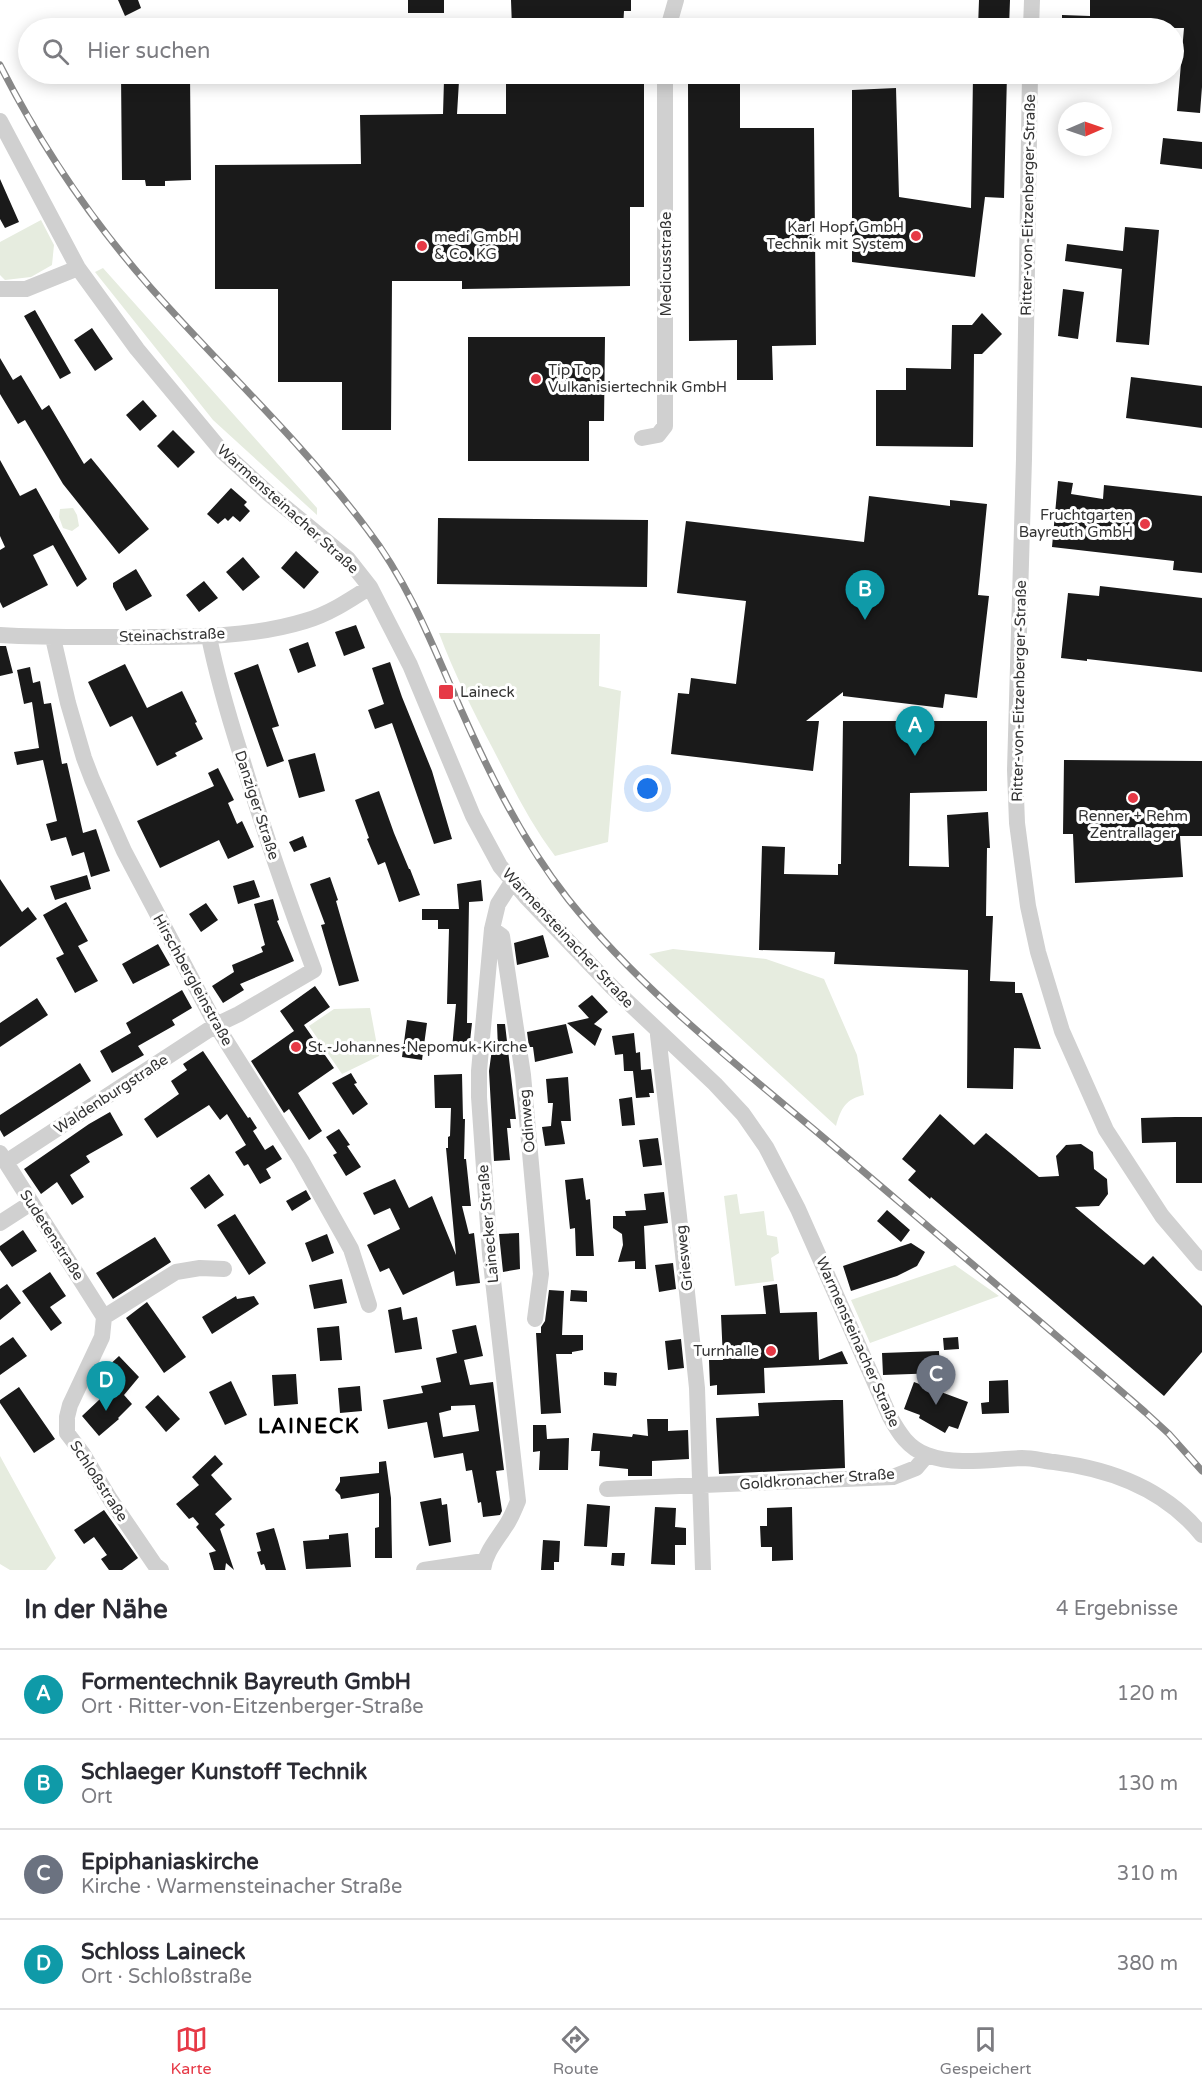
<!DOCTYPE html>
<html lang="de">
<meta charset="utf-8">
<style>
:root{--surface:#fff;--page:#f2f2f3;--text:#2b2b33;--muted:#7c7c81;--line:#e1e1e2;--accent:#e63946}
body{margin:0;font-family:"Varela Round",sans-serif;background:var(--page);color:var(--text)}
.compass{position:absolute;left:1058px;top:102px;width:54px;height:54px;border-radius:50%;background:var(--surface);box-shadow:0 3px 15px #0003;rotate:88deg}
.you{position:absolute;left:648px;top:789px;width:21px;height:21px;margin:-15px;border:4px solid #fff;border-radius:50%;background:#1a73e8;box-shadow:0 0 0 9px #1a73e833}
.badge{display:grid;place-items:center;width:39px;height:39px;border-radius:50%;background:var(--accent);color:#fff;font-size:20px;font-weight:700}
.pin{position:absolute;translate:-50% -50px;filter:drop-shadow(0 2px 3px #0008)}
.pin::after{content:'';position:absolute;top:32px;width:21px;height:18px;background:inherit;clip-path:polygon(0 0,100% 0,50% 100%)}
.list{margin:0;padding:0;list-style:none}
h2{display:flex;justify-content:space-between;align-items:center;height:78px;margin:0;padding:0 24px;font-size:26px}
h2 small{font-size:20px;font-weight:400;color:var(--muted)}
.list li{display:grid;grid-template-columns:39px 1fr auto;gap:18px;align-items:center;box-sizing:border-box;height:90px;padding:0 24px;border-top:2px solid var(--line)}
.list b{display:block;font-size:22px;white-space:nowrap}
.list p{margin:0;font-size:20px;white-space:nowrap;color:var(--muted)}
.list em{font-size:20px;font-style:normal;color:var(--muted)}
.icon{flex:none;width:33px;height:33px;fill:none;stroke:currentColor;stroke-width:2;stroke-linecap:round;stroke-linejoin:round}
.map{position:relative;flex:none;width:1202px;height:1570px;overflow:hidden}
.search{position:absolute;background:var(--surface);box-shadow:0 3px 15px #0003;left:18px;right:18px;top:18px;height:66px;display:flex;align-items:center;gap:15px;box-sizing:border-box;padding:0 21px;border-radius:33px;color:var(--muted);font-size:22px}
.sheet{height:438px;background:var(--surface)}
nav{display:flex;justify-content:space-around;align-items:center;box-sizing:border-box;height:84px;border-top:2px solid var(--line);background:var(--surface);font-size:16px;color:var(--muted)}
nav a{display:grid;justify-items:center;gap:3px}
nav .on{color:var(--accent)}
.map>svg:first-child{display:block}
</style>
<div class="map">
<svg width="1202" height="1570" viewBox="0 0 1202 1570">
<rect width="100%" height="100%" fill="#fff"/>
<path fill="#e6ecdf" d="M41,220L54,245L52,265L31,277L5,280L0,275V242Z
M103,268L317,508V515L213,420L95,272Z
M73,508L77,515L79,526L72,531L63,528L59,517L60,509Z
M439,633L600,634L599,686L621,691L608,842L555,856C530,823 512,786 493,749C473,711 454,673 439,633Z
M673,949L766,959L824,979L857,1055L864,1095C846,1099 841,1108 836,1126L649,954Z
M370,1008L379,1056L342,1074L309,1026L334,1009Z
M737,1194L740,1214L764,1211L767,1235L777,1237L779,1253L771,1258L774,1281L735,1286L724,1196Z
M955,1265L999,1296L870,1343L851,1300Z
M0,1456L56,1558L46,1570H10L0,1564Z"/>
<path fill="#1a1a1a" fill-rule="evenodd" d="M118,0H138L141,8L125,16Z
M408,0H444V13H408Z
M511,0H631V11H624L623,28H512Z
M979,0H1010L1009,28H978Z
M1090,0H1202V87L1200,113L1177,111L1184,28H1062V15L1090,16Z
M121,74H190L191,180L165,181V186H146L145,180H122Z
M517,74H594V79L644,80V207H630V286L462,289V281H392L391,430H342V382H278V289H215V165L361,164L360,115L443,114L444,80L459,81L457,114H506V79H517Z
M983,74H1007L1004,198L985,197L975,277L852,262V90L896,88L899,197L971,208L973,76H983Z
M740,83V128H814L816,345L772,346L773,380H737V340L689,341L688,84Z
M1163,138L1202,142V169L1160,164Z
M0,179L19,222L5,228L0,219Z
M1125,227L1159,230L1149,345L1116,342L1122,269L1065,261L1067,244L1123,251Z
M1063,289L1084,292L1078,339L1058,336Z
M35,310L71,373L60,379L24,316Z
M982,313L1002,334L982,354H974L973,447L876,446V390H906V368L951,369L952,325H972Z
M92,328L113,359L95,371L74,340Z
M468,337H605L604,421H589V461H468Z
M0,358L13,380L21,375L42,410L49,405L84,464L91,458L149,529L119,554L63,484L25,420L18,424L0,394Z
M1131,377L1202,386V428L1126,418Z
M143,400L157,416L140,431L126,415Z
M173,430L195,452L178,468L157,446Z
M0,460L20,496L36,488L87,579L77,587L53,545L33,555L48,585L3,608L0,602V550L5,547L0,536Z
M1058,481L1073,483L1071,494L1103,499L1104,485L1202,496V573L1173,570L1174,561L1052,547Z
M231,488L247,502L244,505L250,511L240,522L233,516L228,521L225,518L218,524L207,514Z
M869,496L950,506V500L987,504L978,595L989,596L977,698L945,694L943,708L843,696V692L806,721H819L813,771L671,754L678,693L689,694L691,678L736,684L746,601L677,593L686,521L864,542Z
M438,518L648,520L647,587L437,584Z
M296,551L319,572L304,589L281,568Z
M243,557L260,577L243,591L226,572Z
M136,569L152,596L126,611L113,587V583Z
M204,581L218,598L199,612L186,595Z
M1100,586L1202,598V672L1087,659V661L1061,658L1068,593L1099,596Z
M356,625L365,648L344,656L335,632Z
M308,642L316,666L298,673L289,649Z
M0,646H6L13,673L0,676Z
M390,662L402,697L432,771L452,839L434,844L392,723L375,729L368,710L384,704L372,668Z
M125,664L147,708L182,691L197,722L195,723L203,739L175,753L177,756L157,766L132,716L110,727L88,682Z
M258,664L279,726L272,728L284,761L267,767L234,673Z
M30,667L33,683L40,681L44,704L51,703L62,764L67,763L83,833L96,829L110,871L91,877L84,852L72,856L66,837L51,841L46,824L57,821L43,760L17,765L14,752L39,748L32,702L24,704L17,670Z
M843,721H987V791L910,793L909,866L949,867L947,815L988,812L990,848H987L986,916H993L990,981L1015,982V993H1022L1041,1049L1014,1048L1013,1089L967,1088L968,970L834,964L835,952L759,950L762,846L785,847L784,874L838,875V864H841Z
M315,753L325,791L299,798L288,760Z
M1064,760L1202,761V836H1180L1183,877L1075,883L1073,834H1063Z
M218,768L234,800L228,803L237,824L242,821L254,847L228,859L219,840L160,868L137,821L214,786L208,773Z
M379,791L394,833L409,869H410L420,895L399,902L385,862L378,865L367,839L369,838L355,800Z
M303,836L307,847L294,852L289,842Z
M87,875L91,889L55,900L50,886Z
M330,877L338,900L336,901L359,981L339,986L321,925L325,924L310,884Z
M0,879L22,912L28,907L37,919L0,947Z
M254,880L260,897L238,904L233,886Z
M481,880L483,901L469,902L467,1023H472L469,1050L452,1049L456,1004H447L449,929H438V920H422V909H459L457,884Z
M273,899L279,920L277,921L294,961L240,984L244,990L223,1003L212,986L234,972L232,965L263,952L261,947L265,945L254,904Z
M66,902L88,941L78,946L98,981L75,993L56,958L64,954L43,915Z
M206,903L218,920L201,932L189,914Z
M543,935L549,957L517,965L514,943Z
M158,944L170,965L133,984L122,964Z
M315,986L330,1007L304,1025L334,1068L298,1093L322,1131L309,1140L289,1109L284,1113L251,1061L294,1031L280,1011Z
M182,990L192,1008L172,1020L175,1025L138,1046L144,1055L112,1073L100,1051L131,1033L126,1023Z
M592,995L608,1012L594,1024L602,1029L595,1046L567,1023L589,1018L578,1006Z
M37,998L48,1015L0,1047V1023Z
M407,1020L427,1023L422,1060L402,1057Z
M497,1024H505L516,1119H510L511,1128H507L510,1160L494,1161L489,1071L492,1049H498Z
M566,1024L573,1053L535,1062L533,1047H529L527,1032Z
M634,1033L636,1053L640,1052L641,1070L651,1069L654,1093H649L650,1097L636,1098L633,1071H624L623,1054L615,1055L612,1036Z
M203,1051L248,1118L250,1117L257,1128L253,1131L265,1150L273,1145L282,1159L266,1169L271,1178L260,1184L248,1164L244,1166L235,1152L246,1145L227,1114L220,1120L209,1105L157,1138L144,1119L179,1094L171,1081L187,1070L183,1064Z
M80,1063L91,1081L4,1137L0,1130V1115Z
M351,1073L357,1083L354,1084L368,1104L353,1115L332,1083Z
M462,1074L463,1119H465L464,1159H466L471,1206H462L469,1234L474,1233L480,1283L456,1286L454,1271L403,1295L389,1268L380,1272L367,1245L400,1229L390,1208L374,1215L363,1193L395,1179L409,1208L432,1196L456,1255L446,1148H448V1137L450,1136L451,1108H435L434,1075Z
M568,1077L571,1121H561L565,1144L545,1146L542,1127L551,1126L553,1103H548L546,1079Z
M632,1097L635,1125L622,1126L619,1099Z
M110,1112L123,1135L86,1156L90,1162L70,1175L84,1197L72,1205L57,1182L41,1194L24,1169L89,1124Z
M940,1114L974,1145L986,1133L1039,1177L1059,1176L1056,1156L1066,1145L1081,1144L1093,1152L1094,1169L1107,1179L1108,1194L1099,1206L1075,1207L1144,1265L1153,1256L1202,1306V1352L1164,1396L931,1197L930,1199L908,1180L916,1171L902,1159Z
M1175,1117H1202V1183H1176V1142L1142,1143L1141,1118Z
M339,1129L350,1145L347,1146L361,1167L346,1176L333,1155L337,1153L326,1137Z
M658,1138L662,1165L643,1167L639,1140Z
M209,1174L224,1195L205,1209L190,1188Z
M583,1178L586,1200L590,1199L594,1256H576L575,1228L570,1229L565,1180Z
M306,1190L311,1199L292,1211L286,1201Z
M664,1192L668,1223L644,1226L646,1269H635V1261L618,1262L623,1245L622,1234L613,1228V1216H626L625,1211L646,1210L644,1194Z
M887,1210L910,1230L901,1242L877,1221Z
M235,1214L266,1263L249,1275L217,1225Z
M23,1230L37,1251L12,1267L0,1250V1246Z
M519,1233L520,1269L503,1272L499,1234Z
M327,1234L334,1253L312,1262L305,1243Z
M155,1237L171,1262L113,1299L96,1273Z
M911,1243L925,1252L917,1266L897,1276L851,1291L843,1266Z
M673,1263L676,1289L659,1292L655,1265Z
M50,1272L66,1296L50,1307L62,1323L51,1331L22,1291Z
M342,1279L347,1303L314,1309L309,1285Z
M7,1284L21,1303L0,1320V1289Z
M777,1284L780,1313L817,1312L819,1360L842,1351L848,1364L764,1368L765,1393L717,1395V1385L710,1386L709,1360H723L721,1315L766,1314L763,1286Z
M549,1290L564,1291L562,1335H583V1350L572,1352V1354H556L561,1413L541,1414L536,1333H541V1327L545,1321Z
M571,1290L587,1291V1302L570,1301Z
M236,1296L237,1299L254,1296L259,1304L212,1334L202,1317Z
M147,1302L186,1357L164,1373L126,1318Z
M401,1307L403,1320L417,1317L422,1349L395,1353L388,1310Z
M476,1325L483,1356L464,1360L470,1385L493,1382L504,1470L496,1471L502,1511L500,1515L483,1517L481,1502L478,1503L472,1470L466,1471L463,1453L434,1458L427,1422L388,1429L383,1400L423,1393L421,1386L441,1382L436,1358L457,1353L452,1330ZM475,1405L479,1431L443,1437L439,1413L451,1410V1406Z
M339,1326L342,1360L320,1361L317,1328Z
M13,1337L27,1356L0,1375V1346Z
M958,1337L959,1349L944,1350L943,1338Z
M681,1339L684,1368L668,1370L665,1341Z
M939,1351L940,1373L883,1375L882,1353Z
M119,1356L139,1377L124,1395L132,1404L118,1418L119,1419L99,1436L82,1416L118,1382L105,1369Z
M604,1372L617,1373L616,1386L604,1385Z
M296,1374L298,1404L274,1406L272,1375Z
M1008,1380L1009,1413L982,1414L981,1403L989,1402V1381Z
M231,1381L247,1415L225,1425L209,1392Z
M914,1382L968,1402L958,1429L949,1426L945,1433L919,1418L920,1415L904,1409Z
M360,1386L362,1411L340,1413L338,1388Z
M19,1387L55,1439L34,1453L0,1403V1400Z
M158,1395L180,1419L166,1432L145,1407Z
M834,1400H843L845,1468L719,1474L716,1418L759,1416L758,1403Z
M647,1419H668V1431L688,1430L689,1459L652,1461V1476H628V1469L599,1466L600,1451H591L593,1433L632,1437L633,1434L648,1436Z
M533,1425H546L547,1439L569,1438L568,1470H539L540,1451L533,1452Z
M215,1455L223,1464L211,1475L232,1499L215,1514L225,1525L220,1529L234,1570L226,1563L225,1570H214L209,1553L216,1551L196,1527L199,1524L193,1517L189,1519L176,1504L199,1485L192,1477Z
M386,1461L391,1498L392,1558H375V1528L379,1527V1493L341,1499L340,1495L335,1490L340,1482V1477L379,1473V1462Z
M441,1498L442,1505L447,1504L451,1542L429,1546L420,1502Z
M587,1504L610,1506L607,1547L584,1546Z
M655,1507L676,1508L675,1527L686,1528V1545H675V1565L651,1564Z
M792,1507L793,1560L772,1561V1547H761L760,1526H767V1508Z
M104,1510L138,1558L122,1570H109L101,1559L107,1555L94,1537L84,1544L74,1530Z
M274,1528L278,1541L286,1570H266L264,1564L261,1565L257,1552L261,1551L256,1533Z
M348,1533L351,1567L306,1569L303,1541L329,1539V1535Z
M543,1540L560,1541L559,1562H554V1570H541Z
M612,1553H625L624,1566L611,1565Z"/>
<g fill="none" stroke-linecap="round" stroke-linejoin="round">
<path stroke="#d0d0d0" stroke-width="16" d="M668,28L676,0
M1031,28L1032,0
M1030,74L1024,459L1015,770L1017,823L1028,906L1038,952L1062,1031L1106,1130L1162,1216L1202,1263
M0,121L78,268L137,349L221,450L269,494L348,559L370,587L410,665L473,816L500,866L527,898L613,988L715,1084L743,1114L766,1147L798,1209L890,1417C899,1433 908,1448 927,1455C956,1466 992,1459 1022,1458C1033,1458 1044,1461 1054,1462C1111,1469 1165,1489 1202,1535
M0,289H26L78,268
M642,438L658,435L665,426V74
M0,635C47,638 94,637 142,637C196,637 253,637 305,621C329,614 350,600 370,587
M53,638L68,703L84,758L92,779L124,851L216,1025L301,1160L351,1249L369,1305
M492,929L502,936L523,1075L541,1274L535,1319
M659,1032L658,1035L679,1216L697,1388L703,1570
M0,1153L104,1317
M6,1162L216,1025L239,1014L314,970C287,898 262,826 240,752C228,714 217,676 209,637
M0,1223L31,1203
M104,1317L102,1337L70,1405L67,1417V1433L83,1454L110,1499L155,1565L161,1570
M104,1317L176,1272L200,1268L224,1269
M607,1489L893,1477L916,1468L927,1455
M424,1570L484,1561
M483,1570C485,1553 496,1541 505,1527C511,1519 514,1510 518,1501L490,1254L479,1097V1071L492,929L498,904L512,882"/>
<g stroke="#888" stroke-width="7">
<path id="rail" d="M0,65C40,144 92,221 151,288C223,369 302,442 367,529C404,577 427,631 451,687C483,761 518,835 568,899C641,990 735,1063 824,1138C931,1229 1039,1320 1145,1412L1169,1434L1202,1471"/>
</g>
<use href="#rail" stroke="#fff" stroke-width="4.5" stroke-dasharray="14" stroke-linecap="butt"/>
</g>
<g fill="#e63946" stroke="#fff" stroke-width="2">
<circle cx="916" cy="236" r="6"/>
<circle cx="422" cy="246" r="6"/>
<circle cx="536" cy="379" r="6"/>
<circle cx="1145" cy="524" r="6"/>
<rect x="438" y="684" width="16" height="16" rx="3"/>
<circle cx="1133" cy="798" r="6"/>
<circle cx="296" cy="1047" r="6"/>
<circle cx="771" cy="1351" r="6"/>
</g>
<g text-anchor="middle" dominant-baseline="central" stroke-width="6" stroke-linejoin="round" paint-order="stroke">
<g font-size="15" fill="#333" stroke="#fff">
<text transform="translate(1028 205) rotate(-89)">Ritter-von-Eitzenberger-Straße</text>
<text transform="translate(666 264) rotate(-90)">Medicusstraße</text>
<text transform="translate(288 509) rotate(42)">Warmensteinacher Straße</text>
<text transform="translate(172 635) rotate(-2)">Steinachstraße</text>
<text transform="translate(1019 691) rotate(-89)">Ritter-von-Eitzenberger-Straße</text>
<text transform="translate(257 805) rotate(72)">Danziger Straße</text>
<text transform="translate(568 938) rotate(47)">Warmensteinacher Straße</text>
<text transform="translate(193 980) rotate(61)">Hirschbergleinstraße</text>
<text transform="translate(111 1094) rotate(-33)">Waldenburgstraße</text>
<text transform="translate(527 1121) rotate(-95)">Odinweg</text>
<text transform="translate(488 1224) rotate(-95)">Lainecker Straße</text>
<text transform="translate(52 1235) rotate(57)">Sudetenstraße</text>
<text transform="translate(684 1258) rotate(-96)">Griesweg</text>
<text transform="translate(858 1342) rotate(66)">Warmensteinacher Straße</text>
<text transform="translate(817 1479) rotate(-4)">Goldkronacher Straße</text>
<text transform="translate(99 1481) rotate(57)">Schloßstraße</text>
</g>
<g font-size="15" fill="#333" stroke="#fff" text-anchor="start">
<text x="904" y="227" text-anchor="end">Karl Hopf GmbH<tspan x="904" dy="17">Technik mit System</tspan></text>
<text x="434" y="237">medi GmbH<tspan x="434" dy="17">&amp; Co. KG</tspan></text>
<text x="548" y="370">Tip Top<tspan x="548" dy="17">Vulkanisiertechnik GmbH</tspan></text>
<text x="1133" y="515" text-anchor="end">Fruchtgarten<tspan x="1133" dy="17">Bayreuth GmbH</tspan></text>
<text x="460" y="692">Laineck</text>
<text x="1133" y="816" text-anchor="middle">Renner + Rehm<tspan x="1133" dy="17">Zentrallager</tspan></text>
<text x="308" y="1047">St.-Johannes-Nepomuk-Kirche</text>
<text x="759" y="1351" text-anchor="end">Turnhalle</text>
</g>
<g font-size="21" font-weight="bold" letter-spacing="1.5" fill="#000" stroke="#fff">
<text x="309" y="1426">LAINECK</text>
</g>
</g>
</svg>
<svg class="compass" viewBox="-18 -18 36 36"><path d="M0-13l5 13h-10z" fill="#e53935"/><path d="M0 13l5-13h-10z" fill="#7c7c81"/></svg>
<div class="you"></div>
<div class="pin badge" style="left:915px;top:756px;background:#0f9aa8">A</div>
<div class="pin badge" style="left:865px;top:620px;background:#0f9aa8">B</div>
<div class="pin badge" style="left:936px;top:1405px;background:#6b7280">C</div>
<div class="pin badge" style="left:106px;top:1411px;background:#0f9aa8">D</div>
<div class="search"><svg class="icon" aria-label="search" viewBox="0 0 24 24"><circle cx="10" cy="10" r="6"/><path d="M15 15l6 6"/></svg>Hier suchen</div>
</div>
<section class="sheet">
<h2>In der Nähe<small>4 Ergebnisse</small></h2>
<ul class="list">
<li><span class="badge" style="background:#0f9aa8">A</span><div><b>Formentechnik Bayreuth GmbH</b><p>Ort · Ritter-von-Eitzenberger-Straße</p></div><em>120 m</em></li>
<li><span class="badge" style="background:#0f9aa8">B</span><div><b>Schlaeger Kunstoff Technik</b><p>Ort</p></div><em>130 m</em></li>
<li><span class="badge" style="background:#6b7280">C</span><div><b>Epiphaniaskirche</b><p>Kirche · Warmensteinacher Straße</p></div><em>310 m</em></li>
<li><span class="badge" style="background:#0f9aa8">D</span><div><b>Schloss Laineck</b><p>Ort · Schloßstraße</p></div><em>380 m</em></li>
</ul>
</section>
<nav>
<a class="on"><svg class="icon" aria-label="map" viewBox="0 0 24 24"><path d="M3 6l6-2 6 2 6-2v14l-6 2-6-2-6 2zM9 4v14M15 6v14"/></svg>Karte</a>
<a><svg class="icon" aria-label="directions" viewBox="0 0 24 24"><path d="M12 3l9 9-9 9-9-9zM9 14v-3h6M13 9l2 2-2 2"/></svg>Route</a>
<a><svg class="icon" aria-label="saved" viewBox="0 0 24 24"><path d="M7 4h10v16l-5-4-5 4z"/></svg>Gespeichert</a>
</nav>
